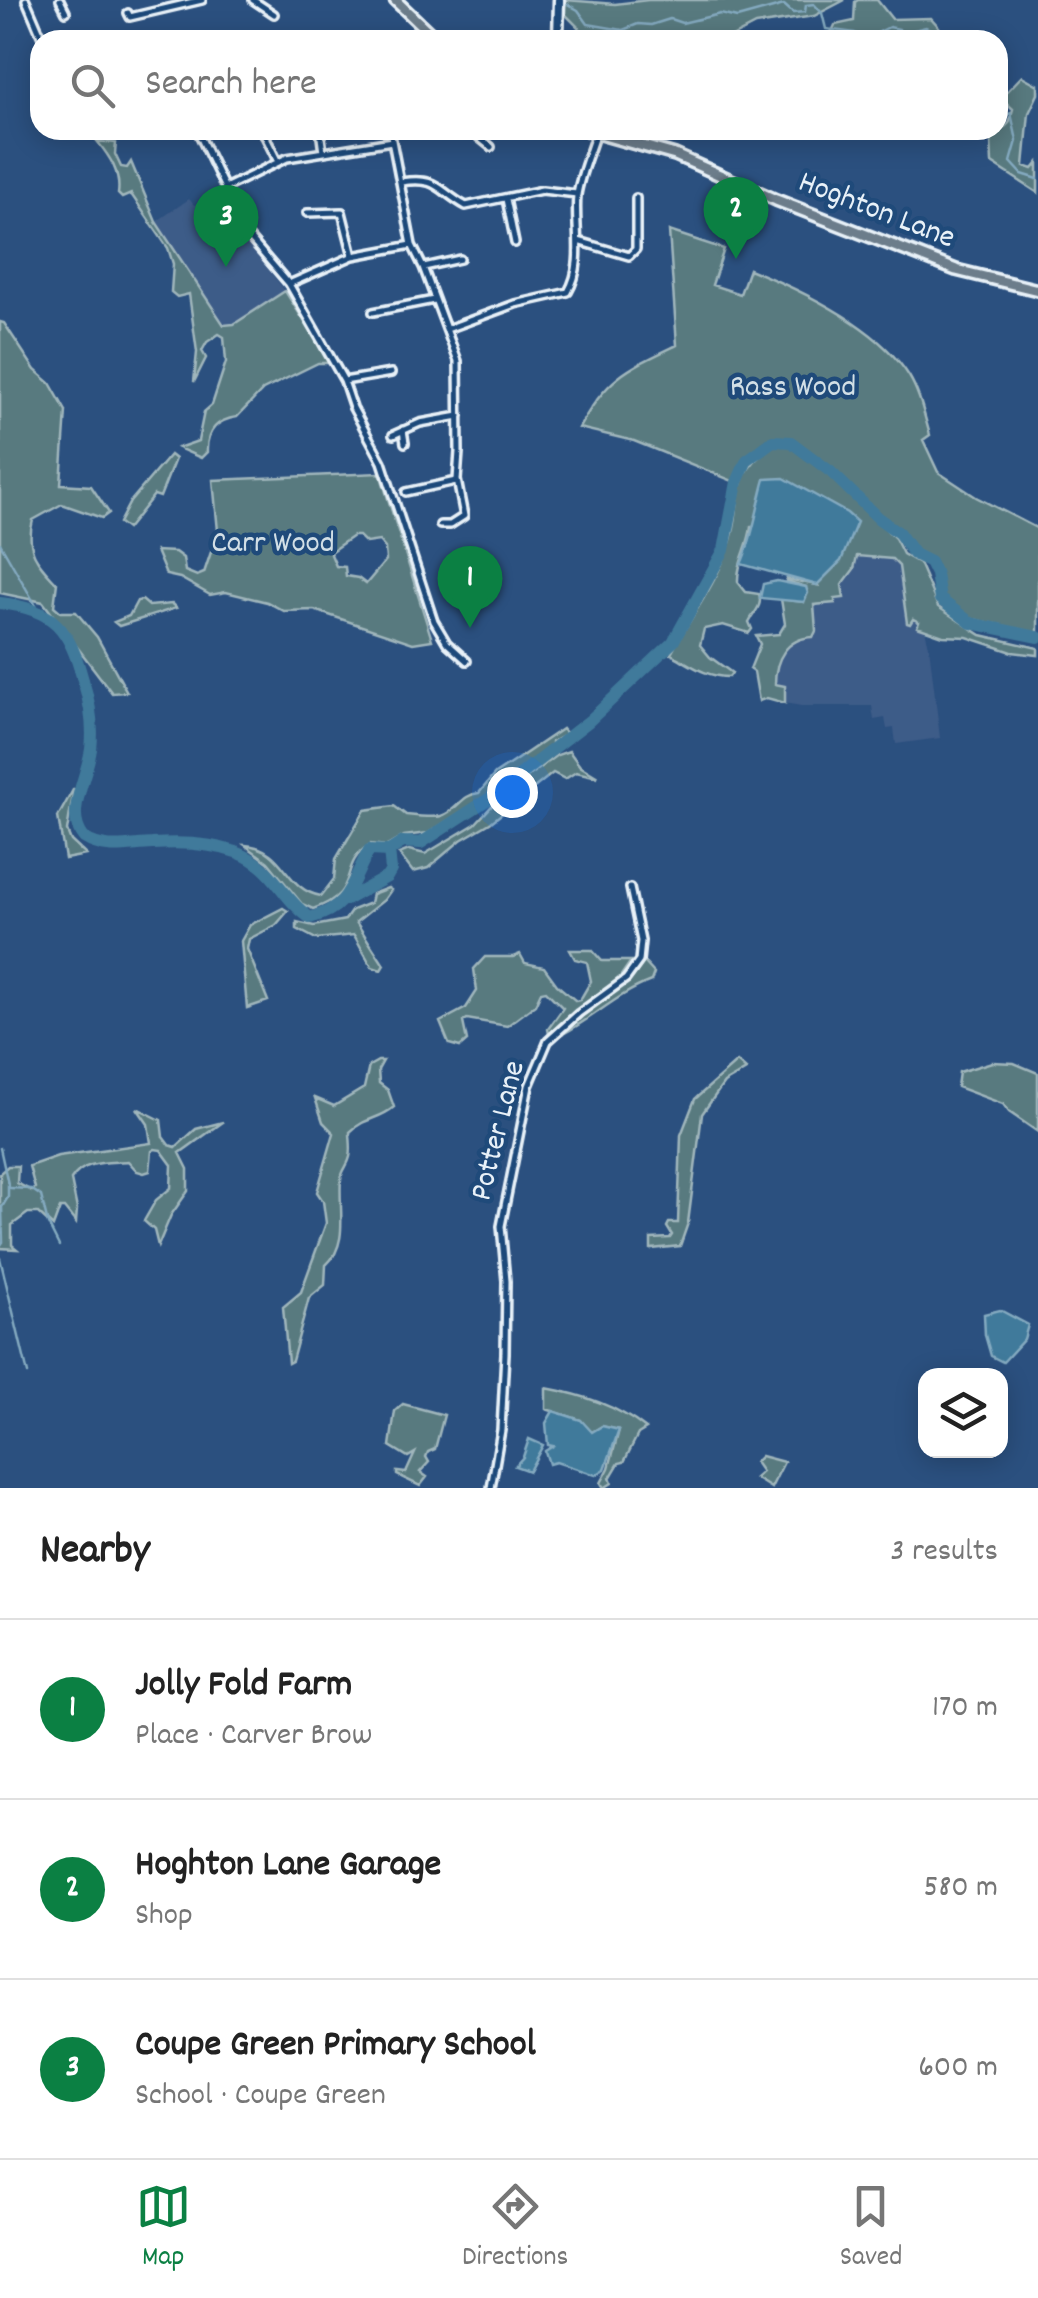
<!DOCTYPE html>
<meta charset="utf-8">
<style>
:root{--surface:#fff;--page:#f6f6f6;--text:#222;--muted:#767676;--line:#e0e0e0;--accent:#0b8043}
body{margin:0;font-family:Dekko,sans-serif;background:var(--page);color:var(--text)}
.controls{position:absolute;right:30px;bottom:30px;display:grid;overflow:hidden;border-radius:20px;box-shadow:0 5px 25px #0003}
.controls button{width:90px;height:90px;display:grid;place-items:center;padding:0;border:0;border-bottom:2px solid var(--line);background:var(--surface);color:var(--text);font:50px sans-serif}
.you{position:absolute;left:512px;top:792px;width:35px;height:35px;margin:-25px;border:8px solid #fff;border-radius:50%;background:#1a73e8;box-shadow:0 0 0 15px #1a73e833}
.badge{display:grid;place-items:center;width:65px;height:65px;border-radius:50%;background:var(--accent);color:#fff;font-size:32px;font-weight:700}
.pin{position:absolute;translate:-50% -82px;filter:drop-shadow(0 2px 5px #0008)}
.pin::after{content:'';position:absolute;top:52px;width:35px;height:30px;background:inherit;clip-path:polygon(0 0,100% 0,50% 100%)}
.list{margin:0;padding:0;list-style:none}
h2{display:flex;justify-content:space-between;align-items:center;height:130px;margin:0;padding:0 40px;font-size:42px}
h2 small{font-size:32px;font-weight:400;color:var(--muted)}
.list li{display:grid;grid-template-columns:65px 1fr auto;gap:30px;align-items:center;box-sizing:border-box;height:180px;padding:0 40px;border-top:2px solid var(--line)}
.list b{display:block;font-size:38px;white-space:nowrap}
.list p{margin:0;font-size:32px;white-space:nowrap;color:var(--muted)}
.list em{font-size:32px;font-style:normal;color:var(--muted)}
.icon{flex:none;width:55px;height:55px;fill:none;stroke:currentColor;stroke-width:2;stroke-linecap:round;stroke-linejoin:round}
.map{position:relative;flex:none;width:1038px;height:1488px;overflow:hidden}
.search{position:absolute;background:var(--surface);box-shadow:0 5px 25px #0003;left:30px;right:30px;top:30px;height:110px;display:flex;align-items:center;gap:25px;box-sizing:border-box;padding:0 35px;border-radius:30px;color:var(--muted);font-size:38px}
.sheet{height:670px;background:var(--surface)}
nav{display:flex;justify-content:space-around;align-items:center;box-sizing:border-box;height:140px;border-top:2px solid var(--line);background:var(--surface);font-size:28px;color:var(--muted)}
nav a{display:grid;justify-items:center;gap:5px}
nav .on{color:var(--accent)}
.map>svg:first-child{display:block}
</style>
<div class="map">
<svg width="1038" height="1488" viewBox="0 0 1038 1488">
<rect width="100%" height="100%" fill="#2b507f"/>
<filter id="ink" filterUnits="userSpaceOnUse"><feTurbulence type="fractalNoise" baseFrequency=".01" numOctaves="2"/><feDisplacementMap in="SourceGraphic" scale="20" xChannelSelector="R" yChannelSelector="G"/><feConvolveMatrix kernelMatrix="1 2 1 2 8 2 1 2 1" color-interpolation-filters="sRGB"/></filter>
<g filter="url(#ink)">
<path fill="#3e5b88" d="M225,198L247,243L285,291L234,324L224,325L156,222L189,199L194,205Z
M857,556L892,559L902,570L906,620L910,624L912,619L919,622L917,627L925,630L929,646L940,738L896,744L894,728L887,729L885,718L874,720L872,706H801L785,703V686L774,684L775,666L783,650L805,637H813L816,631L814,605L834,603L835,599L843,598L842,585Z"/>
<path fill="#587a7f" stroke="#a0b6bc" stroke-width="2.5" fill-rule="evenodd" d="M566,0L615,4L648,0H845L814,16L755,25L726,40L589,38L564,13Z
M858,0H877L892,19L931,18L939,27L930,36L918,40L829,38L835,25L854,21L855,2Z
M1022,76L1038,85V94L1029,113L1024,166L1033,169L1038,163V193L992,163L991,140L1009,123L1013,109L1001,98Z
M97,141L116,143L115,154L121,167L127,168L131,162L156,222L224,325L234,324L285,291L331,363H318L263,390L237,417C217,420 206,431 207,452L201,458L178,448L198,441L204,412L212,405L226,362L224,337L219,334L207,342L202,351L206,358L194,382L197,352L189,294L177,297L171,292L173,264L168,248L131,194L122,198L118,194C121,173 110,157 97,141Z
M669,231L724,249L712,285L740,294L749,269C801,290 879,327 909,376C920,394 924,415 930,435L923,440L938,472L976,497L1038,529V633L973,619L942,598L938,575L931,561L916,553L901,531L879,516L833,470L793,440L772,438L745,459L735,482L634,441L579,428C607,377 627,369 677,345Z
M0,322L4,323L35,370L50,383L66,411L61,484L91,486L109,513L102,518L62,504L33,520C25,550 37,562 57,583L54,606L61,612H76L97,637L127,692L112,693L43,602L0,593Z
M773,445H790L830,474L895,538L903,554L919,563L938,607L981,635L1038,648V655L1012,652L967,637L943,636L917,627L919,622L913,619L910,624L907,623L899,566L892,559L857,556L854,569L842,585L844,598L835,599V603L814,605L816,631L813,637C786,638 775,660 775,684L785,686V703L767,698L759,701L754,672L750,669L760,644L756,636L779,634L785,624L781,599L804,602L806,587L786,581L787,579L817,585L751,527C749,546 737,563 738,582L746,592L759,594C763,606 754,612 749,622L752,629L749,633L723,625L704,629L700,645L710,657L732,673L729,677C705,677 690,664 671,654C689,620 715,585 728,549C746,502 724,481 773,445Z
M170,455L175,459L160,497L154,495L127,529L119,523L130,502Z
M380,473L432,640L413,643L314,610L284,611L267,602L226,592L210,595L180,578L166,575L156,551L175,552L183,558L185,571L197,576L204,573L218,531L213,480ZM353,536H359L366,543L379,541L385,548L386,560L366,584L358,578L346,576L345,567L336,566L330,552Z
M142,600L149,606L172,604L176,608L119,626L114,622L129,616L137,601Z
M562,729L566,734L552,742V746L485,797L428,833L404,836L387,846L370,844C335,868 364,891 313,909L302,904L268,862L245,845C287,848 283,889 321,896L334,879L336,859L365,810L394,806L406,815C415,816 434,818 441,816C456,812 462,794 479,793L495,774Z
M569,751L580,766L598,777L576,772L565,779L553,773L490,823L461,840L428,868L413,872L399,854L409,850L425,854L475,824L501,796L557,755Z
M74,788L67,831L71,841L86,855L65,859L58,817Z
M388,888L391,890L384,900L356,922L384,965L381,970L372,967L354,935L316,939L297,929V922L314,926L345,920L352,910L370,903L372,894Z
M283,908L288,911L276,925L249,939L247,949L268,1001L247,1008L241,941L250,925Z
M570,950H592L602,961H631L620,977L549,1034L548,1029L563,1008L546,991L541,992L535,1005L507,1026L467,1019L463,1022L467,1041L460,1047L449,1044L440,1022L466,1008L477,991L474,969L485,957H513L520,954L525,963L544,967L557,985L576,1001L580,1000L591,981L587,962L575,959Z
M644,962L654,973L651,981C619,993 593,1018 563,1034L561,1032L633,977Z
M378,1061H383L378,1070L379,1083L388,1090L394,1107C379,1120 365,1117 350,1132C350,1139 352,1150 350,1157C348,1166 342,1170 341,1179C338,1207 350,1244 326,1265L325,1285L309,1298L292,1361L288,1363L283,1307L301,1292L326,1223L323,1201L317,1192L334,1133L323,1122L315,1098L334,1106L364,1088L369,1066Z
M737,1062L746,1070L724,1083L702,1114L688,1223L680,1246L651,1249V1239L670,1238L672,1235L667,1227L669,1223H678L681,1135L695,1099Z
M992,1062L1014,1063L1038,1073V1132L1009,1112L1003,1104L957,1087L959,1072Z
M137,1108L161,1120L163,1137L169,1145L176,1147L196,1129L223,1122L180,1153L188,1169V1191L171,1215L158,1246L154,1230L144,1221L156,1200L171,1188L172,1165L161,1150L155,1149L152,1151L150,1171L144,1173L137,1171L128,1161C106,1163 84,1160 71,1180L77,1209L76,1223L64,1208H60L53,1227L38,1213H28L12,1225V1245L17,1249L0,1248V1173L8,1166H18L17,1183L32,1191L35,1188L29,1166L58,1156L151,1143L148,1124Z
M546,1388C583,1395 616,1405 646,1429L638,1434L624,1462L619,1463L610,1478L612,1483L604,1488L601,1483L609,1468L619,1430L602,1426L592,1432L587,1430L581,1420L546,1409Z
M403,1404L444,1415L435,1449L428,1452L426,1457L429,1462L420,1472L427,1477L420,1486L397,1475V1472L406,1473L415,1453L408,1457L390,1446L395,1411Z
M761,1456L784,1462L771,1488L755,1478L762,1472L755,1462Z"/>
<path fill="#417a9b" stroke="#84aac0" stroke-width="2.5" d="M784,478L847,513L857,522L841,561L817,585L741,564C753,538 757,507 765,479Z
M777,581L806,587L808,593L804,602L760,598L763,584Z
M1000,1310L1028,1325L1024,1339L1003,1362L991,1356L985,1335L984,1314Z
M553,1411L581,1420L592,1432L602,1426L619,1430L605,1469L596,1475L556,1462L549,1464L545,1451L553,1446L548,1445L546,1423Z
M529,1439L543,1445L529,1471L515,1466L523,1457Z"/>
<g fill="none" stroke-linecap="round" stroke-linejoin="round">
<path stroke="#84aac0" stroke-width="2.5" d="M562,1L578,10L588,24L623,30L638,24L651,25L670,19L682,23L720,14L737,18L784,5L793,13L805,12L806,5L814,4L822,13L826,29L855,33L863,40
M876,40L877,33L889,27L899,29L905,40L910,39V31L926,27L942,35L943,40
M998,125L1004,116L1011,113L1017,141L1011,162L1022,174L1038,179
M0,543L39,611
M0,1148L8,1184V1197L2,1207L3,1242L0,1246
M10,1188L31,1189L41,1196L48,1224L59,1246
M0,1258L28,1374"/>
<path stroke="#417a9b" stroke-width="12" d="M0,603C55,609 69,629 83,680C90,703 94,725 91,749C87,778 64,814 84,838C106,852 128,845 152,844C180,842 210,843 236,852C276,867 279,896 310,918C350,908 351,883 369,850L389,851L403,842L421,843L490,798L589,721L673,642L724,550L737,482L747,460L773,441L791,442L831,472L878,518L899,533L914,554L930,562L936,574L940,599L971,623L1038,637
M346,900L387,877L391,870L389,851"/>
<g stroke="#e8f1f8" stroke-width="12">
<path id="street" d="M26,0L43,40
M60,0L66,12
M253,0L274,14
M128,13L130,17L202,0
M197,130L248,236L289,284L344,381L353,408L382,462L434,621L447,643L467,661
M262,130L278,162
M320,130L323,152
M390,130L412,245L423,267L458,361L459,452L457,480L464,516L450,525H440
M470,130L491,147
M401,182C438,176 437,190 466,206L542,190L577,194
M225,188L287,158L392,141
M506,199L515,243
M307,213L342,212L353,256
M578,241L629,256L636,249V198
M424,267L460,259
M289,284L353,256L412,245
M373,312L434,300
M447,329L515,304L568,292C585,263 574,227 577,195C580,175 590,152 596,132
M344,381L391,373
M403,430L405,443
M393,435L420,423L459,416
M406,492L456,481
M491,1488L501,1430L505,1353L506,1281L501,1226L529,1086L548,1041L579,1013L626,979L639,961L641,941L630,888"/>
</g>
<g stroke="#e8f1f8" stroke-width="15">
<path id="secondary" d="M558,40L559,0"/>
</g>
<g stroke="#e8f1f8" stroke-width="16">
<path id="primary" d="M395,0L437,40
M586,130L675,155L776,200L956,270L1038,290"/>
</g>
<use href="#street" stroke="#1f4a7a" stroke-width="5"/>
<use href="#secondary" stroke="#1f4a7a" stroke-width="8"/>
<use href="#primary" stroke="#6c7d8b" stroke-width="9"/>
</g>
</g>
<g text-anchor="middle" dominant-baseline="central" stroke-width="9" stroke-linejoin="round" paint-order="stroke">
<g font-size="32" fill="#e8f1f8" stroke="#1f4a7a">
<text transform="translate(876 212) rotate(21)">Hoghton Lane</text>
<text transform="translate(500 1131) rotate(-76)">Potter Lane</text>
</g>
<g font-size="32" fill="#d2dfe6" stroke="#1f4a7a">
<text x="793" y="389">Rass Wood</text>
<text x="273" y="545">Carr Wood</text>
</g>
</g>
</svg>
<div class="controls">
<button><svg class="icon" aria-label="layers" viewBox="0 0 24 24"><path d="M12 4l9 5-9 5-9-5zM3 14l9 5 9-5"/></svg></button>
</div>
<div class="you"></div>
<div class="pin badge" style="left:470px;top:628px">1</div>
<div class="pin badge" style="left:736px;top:259px">2</div>
<div class="pin badge" style="left:226px;top:267px">3</div>
<div class="search"><svg class="icon" aria-label="search" viewBox="0 0 24 24"><circle cx="10" cy="10" r="6"/><path d="M15 15l6 6"/></svg>Search here</div>
</div>
<section class="sheet">
<h2>Nearby<small>3 results</small></h2>
<ul class="list">
<li><span class="badge">1</span><div><b>Jolly Fold Farm</b><p>Place · Carver Brow</p></div><em>170 m</em></li>
<li><span class="badge">2</span><div><b>Hoghton Lane Garage</b><p>Shop</p></div><em>580 m</em></li>
<li><span class="badge">3</span><div><b>Coupe Green Primary School</b><p>School · Coupe Green</p></div><em>600 m</em></li>
</ul>
</section>
<nav>
<a class="on"><svg class="icon" aria-label="map" viewBox="0 0 24 24"><path d="M3 6l6-2 6 2 6-2v14l-6 2-6-2-6 2zM9 4v14M15 6v14"/></svg>Map</a>
<a><svg class="icon" aria-label="directions" viewBox="0 0 24 24"><path d="M12 3l9 9-9 9-9-9zM9 14v-3h6M13 9l2 2-2 2"/></svg>Directions</a>
<a><svg class="icon" aria-label="saved" viewBox="0 0 24 24"><path d="M7 4h10v16l-5-4-5 4z"/></svg>Saved</a>
</nav>
